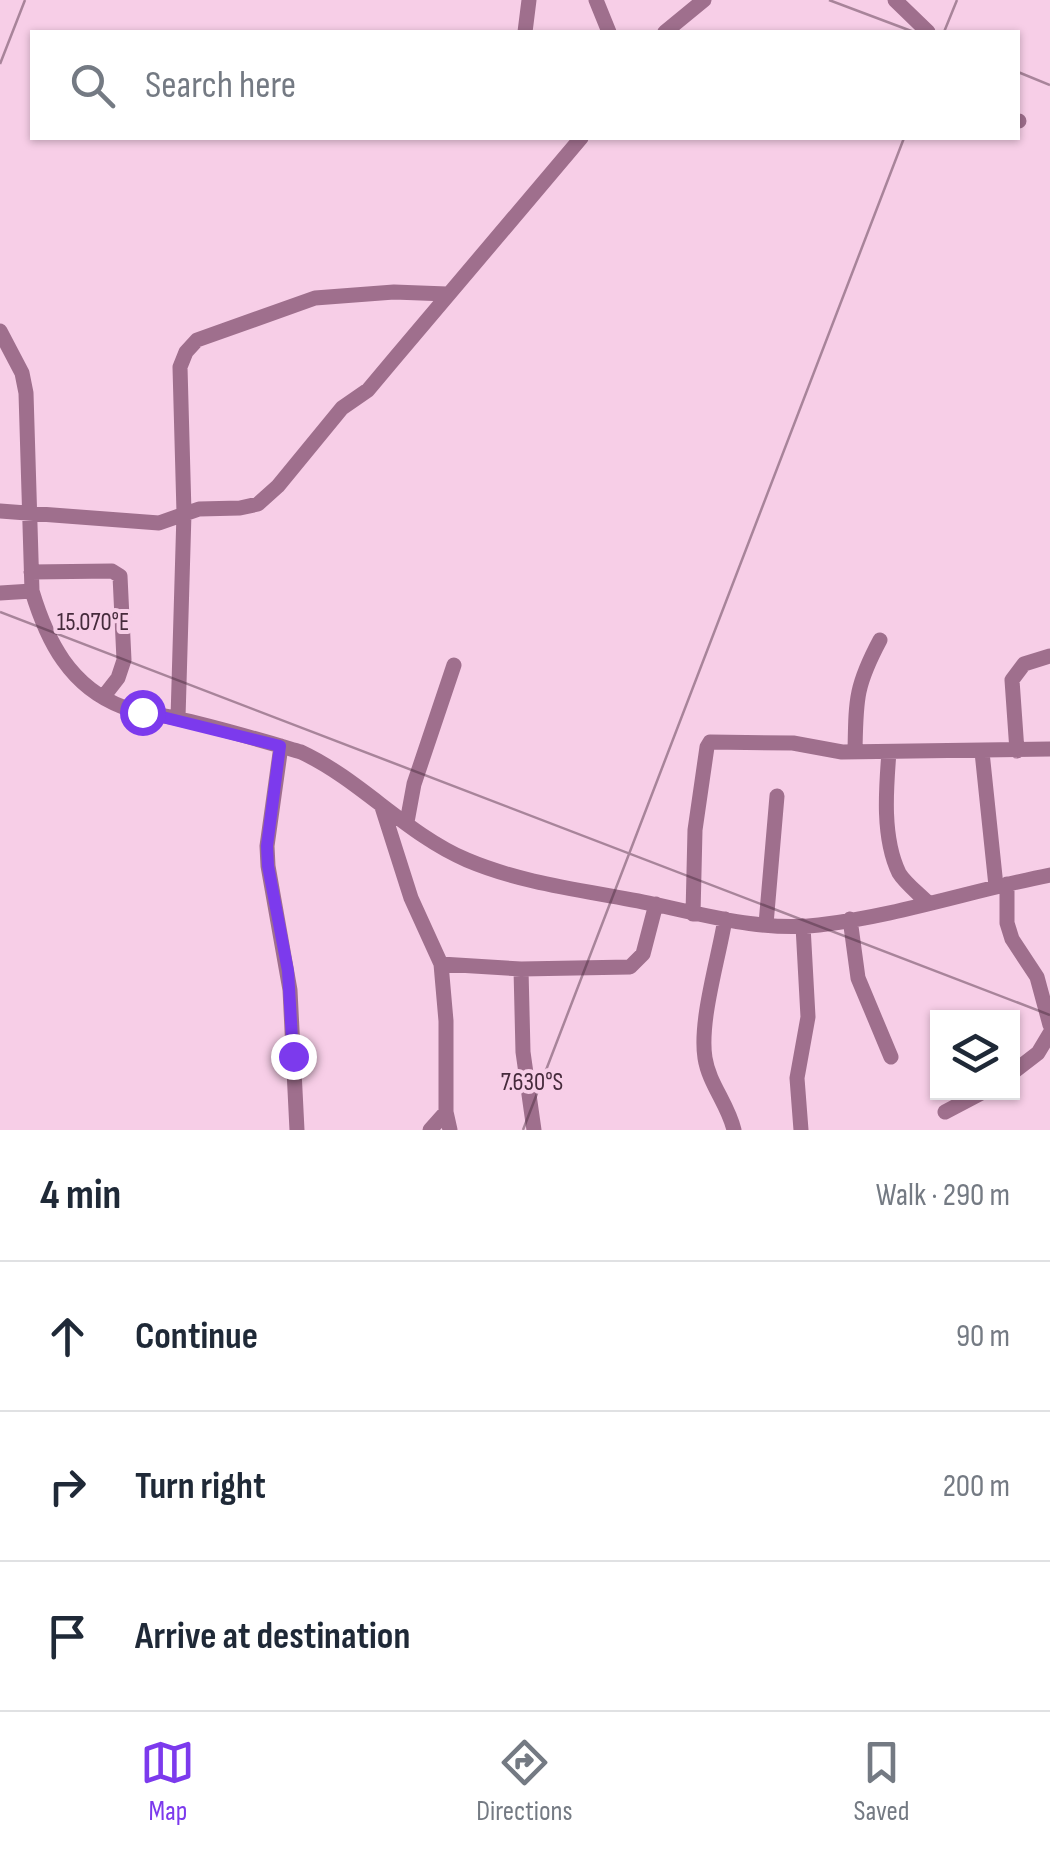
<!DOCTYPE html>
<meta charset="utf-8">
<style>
:root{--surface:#fff;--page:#f2f2f3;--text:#1f2937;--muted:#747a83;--line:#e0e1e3;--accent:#7c3aed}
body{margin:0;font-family:"Sofia Sans Condensed",sans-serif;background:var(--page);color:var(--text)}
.controls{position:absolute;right:30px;bottom:30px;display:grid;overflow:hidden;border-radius:0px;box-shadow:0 2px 8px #0004}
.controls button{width:90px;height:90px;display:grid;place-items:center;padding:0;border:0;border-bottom:2px solid var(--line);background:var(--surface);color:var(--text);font:50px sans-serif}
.stop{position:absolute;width:30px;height:30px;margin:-22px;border:8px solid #7c3aed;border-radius:50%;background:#fff}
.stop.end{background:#7c3aed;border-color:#fff;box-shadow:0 2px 10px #0008}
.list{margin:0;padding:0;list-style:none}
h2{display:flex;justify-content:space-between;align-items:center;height:130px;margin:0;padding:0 40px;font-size:42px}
h2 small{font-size:32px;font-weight:400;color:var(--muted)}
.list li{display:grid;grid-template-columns:65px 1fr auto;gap:30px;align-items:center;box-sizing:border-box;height:150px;padding:0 40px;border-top:2px solid var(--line)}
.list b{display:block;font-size:38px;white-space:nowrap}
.list em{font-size:32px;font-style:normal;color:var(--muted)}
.icon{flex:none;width:55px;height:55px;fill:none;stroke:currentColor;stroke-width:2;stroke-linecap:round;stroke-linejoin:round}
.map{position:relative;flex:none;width:1050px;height:1130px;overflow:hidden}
.search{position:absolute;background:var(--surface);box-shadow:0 2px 8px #0004;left:30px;right:30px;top:30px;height:110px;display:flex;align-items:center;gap:25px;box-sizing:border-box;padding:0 35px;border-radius:0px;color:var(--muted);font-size:38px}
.sheet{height:580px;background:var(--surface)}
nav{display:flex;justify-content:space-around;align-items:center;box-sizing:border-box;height:140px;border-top:2px solid var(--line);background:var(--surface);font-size:28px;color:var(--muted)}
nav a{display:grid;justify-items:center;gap:5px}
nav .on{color:var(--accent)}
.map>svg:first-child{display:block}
</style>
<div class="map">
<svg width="1050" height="1130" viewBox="0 0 1050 1130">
<rect width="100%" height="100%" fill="#f7cee7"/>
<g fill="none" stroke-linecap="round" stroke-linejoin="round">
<path stroke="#9f6f8d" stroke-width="15" d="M596,0L609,32
M895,0L928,32
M525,32L529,0
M665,32L704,0
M1018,121H1019
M0,331L22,373L26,393L32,591C47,641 70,687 123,707C139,713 158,714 175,718C217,727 260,740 301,752C361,780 406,834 467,860C526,885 591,891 653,904C706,915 763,932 819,925C897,916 973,890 1050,875
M0,511L159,523L199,509L240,508L258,504L278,486L342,408L368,390L394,359L581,138
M31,572L112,571L120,576L124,660L118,678L104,696
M0,593L32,591
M178,718L184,513L180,367L186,352L197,340L315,298L394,292L447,294
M281,746L267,846L268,866L290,990L297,1130
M1017,751L1012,680L1024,664L1050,656
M855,752C856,700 855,687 880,640
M889,752C886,789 882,838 899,873C905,883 918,893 927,902
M982,752L996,886
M382,807L411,898L441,964L446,1021V1112L450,1130
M407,822L414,784L454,665
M1007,884V923L1012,939L1037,977L1050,1025
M693,914L695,830L707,747L710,742L793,743L842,752L1050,749
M725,919C719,957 699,1021 705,1058C709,1084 728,1104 734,1130
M850,919L858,978L891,1057
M766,924L777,796
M441,964L521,969L630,967L643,954L656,904
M521,969L523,1052L534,1130
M1012,1073L1038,1053L1050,1033
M945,1112L983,1092
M430,1130L446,1112
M801,1130L797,1078L808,1017L803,926"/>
</g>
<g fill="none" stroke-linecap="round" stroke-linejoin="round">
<path stroke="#7c3aed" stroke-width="12" d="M142,712L280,746L267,846L268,866L288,971L293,1056"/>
</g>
<path fill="none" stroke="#462b3c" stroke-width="2.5" stroke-opacity="0.45" d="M829,0L914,32M944,32L957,0M0,64L25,0M1018,72L1050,85M0,612L1050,1015M523,1130L904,138"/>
<g font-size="25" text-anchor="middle" fill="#462b3c" stroke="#f7cee7" stroke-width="8" stroke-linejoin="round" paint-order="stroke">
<text x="93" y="630">15.070°E</text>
<text x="532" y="1090">7.630°S</text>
</g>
</svg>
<div class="controls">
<button><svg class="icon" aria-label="layers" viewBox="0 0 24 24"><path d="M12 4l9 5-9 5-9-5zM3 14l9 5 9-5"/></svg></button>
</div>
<div class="stop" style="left:142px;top:712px"></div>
<div class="stop end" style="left:293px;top:1056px"></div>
<div class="search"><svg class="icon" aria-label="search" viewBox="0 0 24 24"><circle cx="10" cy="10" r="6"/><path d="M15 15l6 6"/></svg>Search here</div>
</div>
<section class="sheet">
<h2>4 min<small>Walk · 290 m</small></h2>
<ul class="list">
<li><svg class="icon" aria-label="ahead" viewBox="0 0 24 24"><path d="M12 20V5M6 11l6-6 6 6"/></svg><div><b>Continue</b></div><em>90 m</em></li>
<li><svg class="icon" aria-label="right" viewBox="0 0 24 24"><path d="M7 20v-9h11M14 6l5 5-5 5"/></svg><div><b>Turn right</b></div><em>200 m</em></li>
<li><svg class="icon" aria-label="arrive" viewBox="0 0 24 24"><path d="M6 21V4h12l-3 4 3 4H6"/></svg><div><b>Arrive at destination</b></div></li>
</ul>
</section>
<nav>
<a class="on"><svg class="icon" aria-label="map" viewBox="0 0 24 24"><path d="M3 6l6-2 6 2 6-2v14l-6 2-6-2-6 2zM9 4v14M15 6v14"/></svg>Map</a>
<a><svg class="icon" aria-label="directions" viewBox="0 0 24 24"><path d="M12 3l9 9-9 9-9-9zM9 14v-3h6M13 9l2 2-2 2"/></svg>Directions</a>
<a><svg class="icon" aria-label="saved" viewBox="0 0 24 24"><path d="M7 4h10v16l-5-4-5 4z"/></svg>Saved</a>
</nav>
